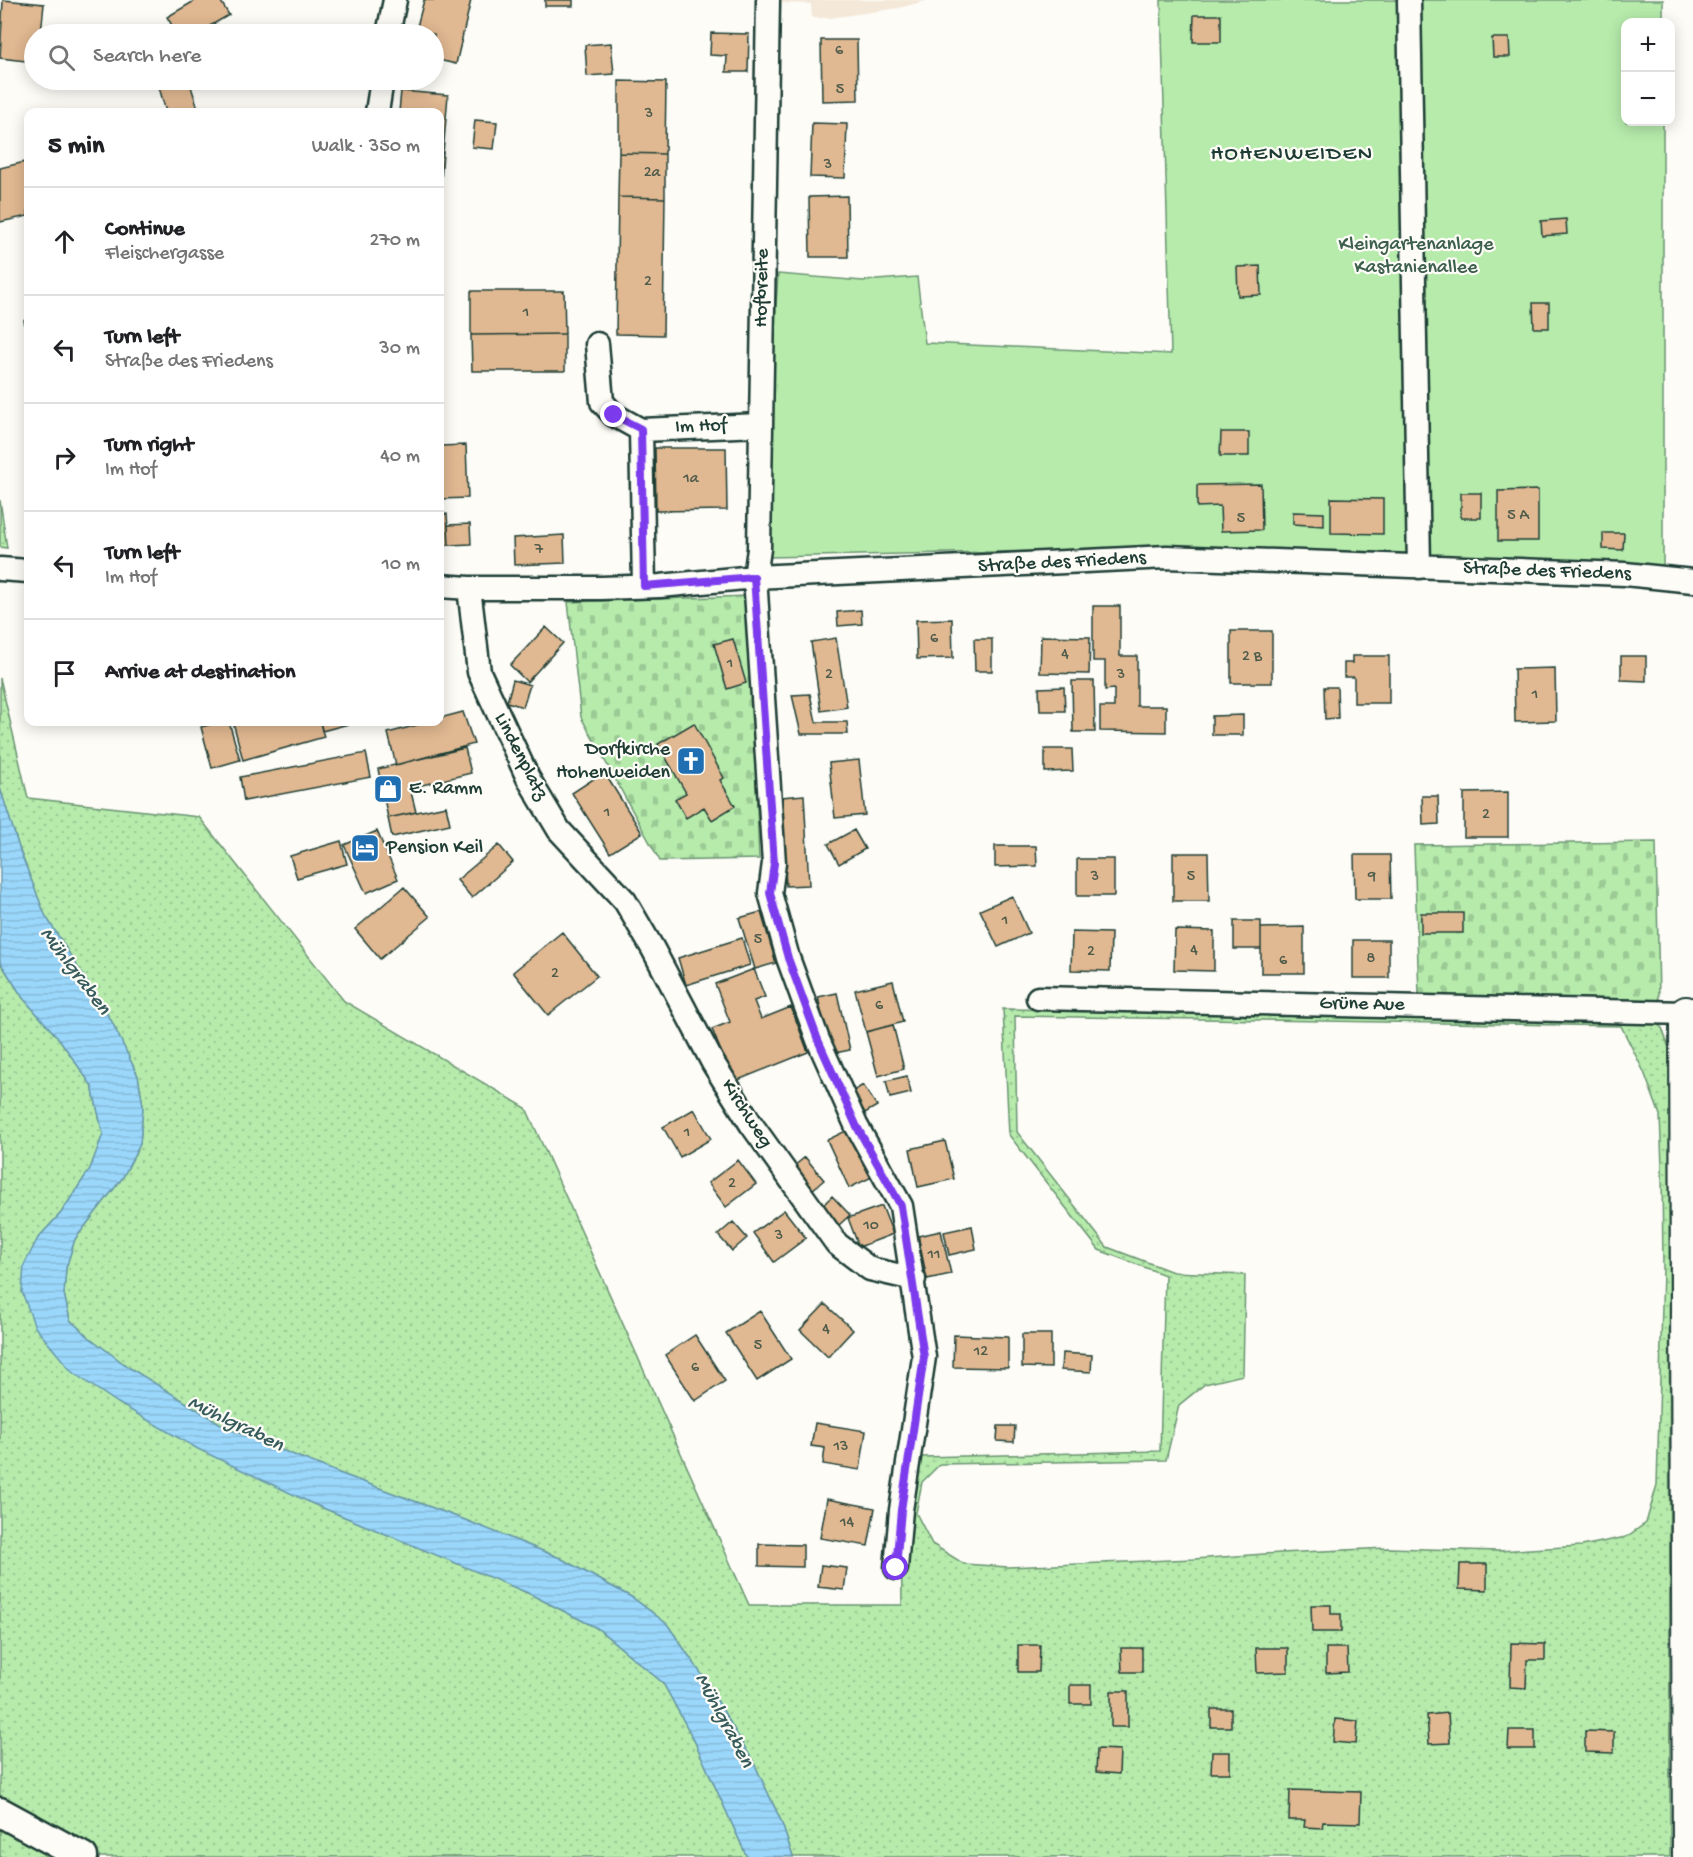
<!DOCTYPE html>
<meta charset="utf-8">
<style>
:root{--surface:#fff;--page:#f6f6f6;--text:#202124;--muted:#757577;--line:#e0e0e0}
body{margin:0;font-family:"Gochi Hand",sans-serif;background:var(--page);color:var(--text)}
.controls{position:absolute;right:18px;top:18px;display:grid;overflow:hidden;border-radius:12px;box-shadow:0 3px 15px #0003}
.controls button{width:54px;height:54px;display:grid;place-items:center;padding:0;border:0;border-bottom:2px solid var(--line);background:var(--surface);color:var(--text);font:30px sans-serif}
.stop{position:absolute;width:18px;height:18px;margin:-14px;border:4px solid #7c3aed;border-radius:50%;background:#fff}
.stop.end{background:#7c3aed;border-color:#fff;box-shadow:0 2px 6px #0008}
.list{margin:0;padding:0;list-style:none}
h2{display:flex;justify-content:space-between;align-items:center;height:78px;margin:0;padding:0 24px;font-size:26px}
h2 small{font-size:20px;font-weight:400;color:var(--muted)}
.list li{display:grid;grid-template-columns:39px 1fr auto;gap:18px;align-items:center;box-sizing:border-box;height:108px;padding:0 24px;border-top:2px solid var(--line)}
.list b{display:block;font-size:22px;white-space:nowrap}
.list p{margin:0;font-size:20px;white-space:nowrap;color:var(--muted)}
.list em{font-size:20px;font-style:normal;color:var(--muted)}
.icon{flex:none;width:33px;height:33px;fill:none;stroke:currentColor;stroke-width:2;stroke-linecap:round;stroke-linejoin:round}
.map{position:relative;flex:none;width:1693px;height:1857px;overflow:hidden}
.search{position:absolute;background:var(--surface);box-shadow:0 3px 15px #0003;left:24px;top:24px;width:420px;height:66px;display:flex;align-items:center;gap:15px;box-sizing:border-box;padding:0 21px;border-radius:33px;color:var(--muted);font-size:22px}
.panel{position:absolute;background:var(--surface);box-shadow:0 3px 15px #0003;left:24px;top:108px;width:420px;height:618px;border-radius:12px}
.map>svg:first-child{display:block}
</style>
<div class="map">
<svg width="1693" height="1857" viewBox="0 0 1693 1857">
<defs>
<pattern id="grass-dots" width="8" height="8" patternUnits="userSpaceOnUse" patternTransform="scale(1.5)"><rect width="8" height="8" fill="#b6ebac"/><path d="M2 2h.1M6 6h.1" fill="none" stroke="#9cca95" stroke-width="1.8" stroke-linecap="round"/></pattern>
<pattern id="cemetery-stones" width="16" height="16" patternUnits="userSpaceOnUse" patternTransform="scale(1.5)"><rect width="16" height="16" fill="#b6ebac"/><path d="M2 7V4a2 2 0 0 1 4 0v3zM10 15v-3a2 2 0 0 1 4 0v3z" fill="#9cca95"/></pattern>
<pattern id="water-rules" width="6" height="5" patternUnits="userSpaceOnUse" patternTransform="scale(1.5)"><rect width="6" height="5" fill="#9bd7fb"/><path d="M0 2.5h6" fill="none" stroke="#85b9d8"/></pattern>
</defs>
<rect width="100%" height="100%" fill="#fdfcf7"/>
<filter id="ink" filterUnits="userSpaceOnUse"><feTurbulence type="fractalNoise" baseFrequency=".0167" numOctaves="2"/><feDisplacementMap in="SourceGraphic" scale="12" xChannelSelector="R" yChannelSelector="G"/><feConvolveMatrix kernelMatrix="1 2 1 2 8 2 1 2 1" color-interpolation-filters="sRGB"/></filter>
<g filter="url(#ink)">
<path fill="#f4e8d8" d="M782,0H929L899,8L830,18H812L811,4L782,3Z"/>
<path fill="url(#grass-dots)" stroke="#6a9470" stroke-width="1.5" fill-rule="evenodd" d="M0,500L7,548L0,547Z
M0,678L28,798L199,817L344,1001L526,1108L749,1605H902L901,1510L922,1457L1160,1451L1165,1275L1099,1250L1009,1135L1003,1009L1652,1020L1662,1028L1669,1048L1670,1857H793L781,1821L754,1763L702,1675L667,1624L633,1598L560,1558L465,1520L339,1473L229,1429L128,1367L90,1338L70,1320L64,1294L66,1268L75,1239L123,1177L140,1144L143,1106L138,1076L111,1020L45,915L20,851L0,788ZM1015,1016L1621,1026L1644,1072L1660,1115L1662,1167L1663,1270L1657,1485L1646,1523L1626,1537L1582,1546L1498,1551L1388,1548L1280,1553L1194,1559L1008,1567L964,1564L932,1544L916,1513L922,1482L940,1464L1166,1460L1179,1405L1205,1384L1243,1375L1245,1275L1173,1272L1107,1247L1017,1132Z
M0,962L23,998L60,1040L92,1086L103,1134L90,1169L61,1213L38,1238L22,1292L311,1503L528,1593L597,1628L663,1683L694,1740L747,1857H0Z"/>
<path fill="url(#cemetery-stones)" stroke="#6a9470" stroke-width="1.5" d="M749,596L759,859L660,861L581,717L568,602Z
M1656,842L1659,1000L1419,995L1414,845Z"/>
<path fill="#b6ebac" stroke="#6a9470" stroke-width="1.5" d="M1161,0H1663V22H1626V122H1663V568L1176,548L769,557L774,337L778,274L863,281L917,277L925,343L1171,354Z"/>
<path fill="url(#water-rules)" stroke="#6999ab" stroke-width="1.5" d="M0,788L20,851L45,915L111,1020L138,1076L143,1106L140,1144L123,1177L75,1239L66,1268L64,1294L70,1320L90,1338L128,1367L229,1429L339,1473L465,1520L560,1558L633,1598L667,1624L702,1675L754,1763L781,1821L793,1857H747L694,1740L663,1683L597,1628L528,1593L311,1503L198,1449L118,1403L72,1372L35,1327L22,1292L24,1265L38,1238L61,1213L90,1169L103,1134L92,1086L60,1040L23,998L0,962Z"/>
<path fill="#e0b891" stroke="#1f3d34" stroke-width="1.5" d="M3,0L44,4L41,34H34V62L0,58Z
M196,0H220L229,15L196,34H177L167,17Z
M424,0H471L456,64L434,59V34H415Z
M545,0H573V6H545Z
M1194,15H1221V42H1193Z
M711,33L749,34L748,72H726L727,56L710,55Z
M1492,38H1509L1510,57H1493Z
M821,40H857L858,100L822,101Z
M611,43L614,74L587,76L585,45Z
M157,80H189L199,112H166Z
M619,81L666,82L665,154L619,153Z
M401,91L448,95L443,153H440V112H399Z
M475,120L497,122L494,149L472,147Z
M812,123L847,124L845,178L810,177Z
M440,153H443L440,194Z
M619,153L665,154V198L618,197Z
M25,162L28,179V216L0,222V168Z
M847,196L848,257H810L809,197Z
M618,197L665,198L663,335L616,334Z
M1566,219L1567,234L1542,236L1541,221Z
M1260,266L1261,295L1238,296L1237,267Z
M471,291H564L565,334L471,335Z
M1533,303H1549V328H1534Z
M28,319V338L24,320Z
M565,334V371H472L471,335Z
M1221,432H1249V456H1220Z
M466,445L468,498L440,499V446Z
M655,448H726L727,510L656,511Z
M1261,484L1262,530L1221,531L1220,506L1197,507V485Z
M1538,490V541H1498V491Z
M1461,493H1481V518H1461Z
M1331,498L1383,499V534L1331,533Z
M1293,512L1324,513V526L1293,524Z
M447,514L449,545L440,546V515Z
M470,524L471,544L449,545L448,525Z
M1603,533H1624L1623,550L1603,549Z
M564,535L565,563L514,565L513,538Z
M1093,606H1120V656H1137V706H1166V732L1100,731V707H1114V689L1105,690V661H1093Z
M861,610L862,624L838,626L837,612Z
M952,619L953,658L917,659L916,620Z
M546,627L563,643L527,682L510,665Z
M1231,631H1272V683H1231Z
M1041,636L1090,637L1089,674L1040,673Z
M836,638L847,707L821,711L811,642Z
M733,639L746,683L727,689L714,644Z
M974,639H992V671H975Z
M1352,656H1389V703H1354V677H1344V663H1352Z
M1621,656H1646V681L1621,680Z
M1555,668L1556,721L1515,722L1514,669Z
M513,680L530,685L523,707L507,702Z
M1072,681H1094L1095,732H1073Z
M1064,687L1065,711H1040L1039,688Z
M1324,687H1337L1338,718L1325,719Z
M810,694L816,722H847L848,734H801L792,695Z
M463,712L474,744L396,765L388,733L428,722H440V718Z
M1243,715V735H1212V716Z
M221,722H229L240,760L212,768L201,727Z
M233,722H320L324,737L243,760Z
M320,722H351L352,723L322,731Z
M694,723L724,778L720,780L735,806L712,820L704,807L686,818L675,799L686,793L658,744Z
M465,748L471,773L410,788L416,812L388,818L378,769Z
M1045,749H1072L1073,771L1045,772Z
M366,753L371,777L244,801L240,777Z
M859,760L865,815L835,818L829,763Z
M604,772L642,833L610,853L572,793Z
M1508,792V837H1464V793Z
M804,795L809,885L786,886L781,797Z
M1422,796H1438L1439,824L1423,825Z
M446,806L450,824L392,837L388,818Z
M854,830L865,849L839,864L828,844Z
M377,831L398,879L366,893L344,845Z
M341,841L347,864L297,878L290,856Z
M499,845L513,862L472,898L457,880Z
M995,846H1036L1037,866L995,867Z
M1173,853H1208L1209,901H1173Z
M1354,855H1390L1391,899H1355Z
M1077,859H1114V896H1077Z
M404,887L430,917L380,959L355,929Z
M1012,896L1029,933L998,947L980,910Z
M761,912L776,963L755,969L739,918Z
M1421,913H1463V933H1421Z
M1234,921H1261V949H1234Z
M1304,927V973H1261V928Z
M1175,930L1214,931V971L1174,970Z
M562,932L597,976L548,1015L513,972Z
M1072,932L1111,933L1110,971L1071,970Z
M742,938L750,965L686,985L678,958Z
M1353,940H1389V978H1353Z
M754,969L765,997L754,1001L761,1019L791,1007L808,1052L733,1082L712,1029L730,1022L715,984Z
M893,981L903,1022L866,1032L855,990Z
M837,993L850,1050L830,1054L818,997Z
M893,1025L904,1069L878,1076L866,1032Z
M907,1076L911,1093L890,1098L886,1081Z
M863,1085L877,1106L865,1113L852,1092Z
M694,1109L711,1139L680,1157L663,1127Z
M850,1129L872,1177L849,1188L827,1140Z
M945,1141L954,1179L918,1187L910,1149Z
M805,1157L824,1180L812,1190L793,1167Z
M738,1160L756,1184L726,1207L708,1183Z
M832,1196L850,1215L839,1225L822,1206Z
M882,1206L893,1234L859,1247L848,1218Z
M784,1210L806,1238L774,1262L753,1233Z
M733,1222L747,1238L732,1251L718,1235Z
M972,1226L976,1249L949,1255L944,1232Z
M941,1231L951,1274L927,1279L918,1236Z
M825,1304L853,1330L828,1357L800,1330Z
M760,1311L791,1359L757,1381L726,1333Z
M1022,1334H1051V1368L1022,1367Z
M695,1335L725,1381L695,1401L665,1355Z
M954,1335L1008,1337V1368L953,1367Z
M1062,1353L1092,1355L1091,1372L1061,1370Z
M815,1423L866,1431L860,1470L823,1464L825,1448L811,1446Z
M998,1426H1015L1014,1442L997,1441Z
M827,1499L875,1508L868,1546L820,1538Z
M759,1544L803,1545V1567L759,1566Z
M1460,1564H1487V1590L1459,1589Z
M821,1565L847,1568L844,1590L818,1587Z
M1311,1605H1331V1614H1341V1632H1312Z
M1511,1643L1545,1644V1660H1527L1526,1688L1510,1687Z
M1018,1645H1040L1039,1672H1018Z
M1121,1648H1142V1672H1122Z
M1256,1648H1288V1672L1257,1673Z
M1326,1648H1347L1348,1672L1326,1673Z
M1070,1685H1091V1704H1070Z
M1111,1691H1128V1727H1111Z
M1211,1709H1231V1727H1211Z
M1448,1713L1450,1743L1429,1744L1427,1715Z
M1335,1719L1358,1721L1356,1744L1333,1742Z
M1509,1730H1535V1749H1508Z
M1585,1731L1614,1732V1753L1585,1752Z
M1097,1749L1120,1750L1119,1774L1096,1772Z
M1212,1752H1230V1773H1211Z
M1290,1790L1361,1792L1360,1823L1323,1822L1322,1828L1304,1827L1305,1820H1289Z"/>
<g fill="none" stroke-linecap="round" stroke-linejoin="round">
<g stroke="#1f3d34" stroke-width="27">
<path id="minor" d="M768,0L759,549L755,577L774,863L770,893L788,958L818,1040L856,1125L901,1206L924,1357L901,1510L896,1568
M1409,0L1419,567
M388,34L395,0
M377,112L382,80
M597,344L602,402L614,415L641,430L760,425
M641,430L644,586
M0,569L28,571
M440,586L469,588H601L660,586L755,577L1167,557L1625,574L1693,581
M469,588L479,672L528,778L559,830L625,901L653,949L713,1063L751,1124L837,1244L870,1269L914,1279
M1038,998L1686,1013"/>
</g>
<g stroke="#1f3d34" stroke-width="33">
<path id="tertiary" d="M0,1812L83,1857"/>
</g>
<g stroke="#1f3d34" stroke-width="36">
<path id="secondary" d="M1686,1013L1689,1857"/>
</g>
<use href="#minor" stroke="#fdfcf7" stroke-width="22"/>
<use href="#tertiary" stroke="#fdfcf7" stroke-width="28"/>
<use href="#secondary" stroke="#fdfcf7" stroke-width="32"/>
</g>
</g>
<g fill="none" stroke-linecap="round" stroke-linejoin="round" filter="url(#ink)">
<path stroke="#7c3aed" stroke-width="8" d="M614,415L641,429L644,586L754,577L774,863L770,893L788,958L818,1040L856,1125L901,1206L924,1357L901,1510L896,1568"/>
</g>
<defs>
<g id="church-square" transform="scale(1.5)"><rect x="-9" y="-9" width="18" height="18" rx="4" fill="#1f6fb2" stroke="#fdfcf7"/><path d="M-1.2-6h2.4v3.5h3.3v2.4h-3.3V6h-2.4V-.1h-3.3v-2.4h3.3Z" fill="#fff"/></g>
<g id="shop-square" transform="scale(1.5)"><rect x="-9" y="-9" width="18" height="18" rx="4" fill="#1f6fb2" stroke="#fdfcf7"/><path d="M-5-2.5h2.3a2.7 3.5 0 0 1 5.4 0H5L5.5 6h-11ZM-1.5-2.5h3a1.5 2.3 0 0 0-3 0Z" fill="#fff"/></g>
<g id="hotel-square" transform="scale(1.5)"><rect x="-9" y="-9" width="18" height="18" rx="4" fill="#1f6fb2" stroke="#fdfcf7"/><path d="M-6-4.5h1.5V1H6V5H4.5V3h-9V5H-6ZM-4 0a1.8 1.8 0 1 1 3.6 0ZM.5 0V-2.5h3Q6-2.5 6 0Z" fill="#fff"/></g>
</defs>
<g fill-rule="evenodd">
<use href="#church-square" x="691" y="761"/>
<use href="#shop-square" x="388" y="789"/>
<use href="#hotel-square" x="365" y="848"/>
</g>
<g text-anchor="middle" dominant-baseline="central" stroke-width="4.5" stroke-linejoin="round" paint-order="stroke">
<g font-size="16" fill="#4f5c4b">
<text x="839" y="51">6</text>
<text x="840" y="90">5</text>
<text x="649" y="114">3</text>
<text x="828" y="165">3</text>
<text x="652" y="173">2a</text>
<text x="648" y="282">2</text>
<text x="526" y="313">1</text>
<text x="691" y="479">1a</text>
<text x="1518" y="516">5 A</text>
<text x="1241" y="519">5</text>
<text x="539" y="550">7</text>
<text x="934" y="639">6</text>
<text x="1065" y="655">4</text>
<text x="1252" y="657">2 B</text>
<text x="730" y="664">1</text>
<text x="829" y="675">2</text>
<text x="1121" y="675">3</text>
<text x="1535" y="695">1</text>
<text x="607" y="813">1</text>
<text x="1486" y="815">2</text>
<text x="1095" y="877">3</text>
<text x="1191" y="877">5</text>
<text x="1372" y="877">9</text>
<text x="1005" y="921">1</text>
<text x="758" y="940">5</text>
<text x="1194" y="951">4</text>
<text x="1091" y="952">2</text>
<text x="1371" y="959">8</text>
<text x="1283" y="961">6</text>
<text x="555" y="974">2</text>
<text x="879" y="1006">6</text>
<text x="687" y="1133">1</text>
<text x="732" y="1184">2</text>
<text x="871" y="1226">10</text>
<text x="779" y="1236">3</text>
<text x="934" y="1255">11</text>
<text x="826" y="1330">4</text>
<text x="758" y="1346">5</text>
<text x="981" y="1352">12</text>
<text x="695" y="1368">6</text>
<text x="841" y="1447">13</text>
<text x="847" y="1523">14</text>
</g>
<g font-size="20" fill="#3d604c" stroke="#fdfcf7">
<text x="1416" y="245">Kleingartenanlage<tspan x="1416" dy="23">Kastanienallee</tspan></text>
</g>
<g font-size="20" fill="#1f3d34" stroke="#fdfcf7">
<text transform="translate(763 288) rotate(-89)">Hofbreite</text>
<text transform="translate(701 427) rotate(-2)">Im Hof</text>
<text transform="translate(1062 563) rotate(-3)">Straße des Friedens</text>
<text transform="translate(1547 572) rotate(2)">Straße des Friedens</text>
<text transform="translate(520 757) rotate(63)">Lindenplatz</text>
<text transform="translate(1362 1005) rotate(1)">Grüne Aue</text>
<text transform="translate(746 1114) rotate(57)">Kirchweg</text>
</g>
<g font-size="20" fill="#1f3d34" stroke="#fdfcf7" text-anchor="start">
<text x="670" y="750" text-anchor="end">Dorfkirche<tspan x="670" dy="23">Hohenweiden</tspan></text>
<text x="409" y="789">E. Ramm</text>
<text x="386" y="848">Pension Keil</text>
</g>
<g font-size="21" font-style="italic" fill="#385c5c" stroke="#fdfcf7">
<text transform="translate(74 972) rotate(53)">Mühlgraben</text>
<text transform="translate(235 1425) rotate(26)">Mühlgraben</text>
<text transform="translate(723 1721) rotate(62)">Mühlgraben</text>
</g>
<g font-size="22" letter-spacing="1.5" fill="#1f3d34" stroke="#fdfcf7">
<text x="1292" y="155">HOHENWEIDEN</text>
</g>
</g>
</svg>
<div class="controls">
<button>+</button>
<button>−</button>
</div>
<div class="stop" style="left:896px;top:1568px"></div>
<div class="stop end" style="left:614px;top:415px"></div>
<div class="search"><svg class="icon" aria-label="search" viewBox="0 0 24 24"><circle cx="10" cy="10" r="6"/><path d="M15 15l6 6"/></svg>Search here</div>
<section class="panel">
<h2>5 min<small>Walk · 350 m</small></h2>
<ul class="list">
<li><svg class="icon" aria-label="ahead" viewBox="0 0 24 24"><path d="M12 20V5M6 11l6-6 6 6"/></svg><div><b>Continue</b><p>Fleischergasse</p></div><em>270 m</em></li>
<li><svg class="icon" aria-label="left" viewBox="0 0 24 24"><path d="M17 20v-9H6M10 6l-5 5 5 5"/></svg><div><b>Turn left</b><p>Straße des Friedens</p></div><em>30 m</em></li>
<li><svg class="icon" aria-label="right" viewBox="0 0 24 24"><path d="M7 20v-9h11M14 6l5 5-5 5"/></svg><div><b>Turn right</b><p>Im Hof</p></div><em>40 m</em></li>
<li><svg class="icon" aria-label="left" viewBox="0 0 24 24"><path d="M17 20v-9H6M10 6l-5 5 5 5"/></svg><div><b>Turn left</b><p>Im Hof</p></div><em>10 m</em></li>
<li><svg class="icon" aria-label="arrive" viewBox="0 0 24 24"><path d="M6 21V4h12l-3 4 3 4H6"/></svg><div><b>Arrive at destination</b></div></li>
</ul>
</section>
</div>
